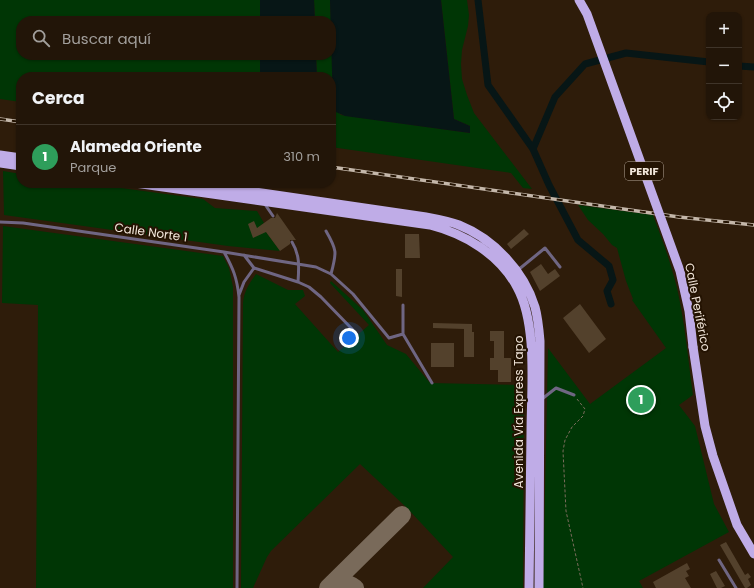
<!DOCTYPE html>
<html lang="es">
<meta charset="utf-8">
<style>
:root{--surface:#221508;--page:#2a1e12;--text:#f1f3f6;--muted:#a29f9c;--line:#3f3429;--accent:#2563eb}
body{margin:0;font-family:Poppins,sans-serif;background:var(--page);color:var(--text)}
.controls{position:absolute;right:12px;top:12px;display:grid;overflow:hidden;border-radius:8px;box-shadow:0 1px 3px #0004}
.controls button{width:36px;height:36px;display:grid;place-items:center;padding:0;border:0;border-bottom:1px solid var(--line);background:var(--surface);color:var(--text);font:20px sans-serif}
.you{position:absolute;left:349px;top:338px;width:14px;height:14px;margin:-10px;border:3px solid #fff;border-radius:50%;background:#1a73e8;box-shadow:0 0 0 6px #1a73e833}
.badge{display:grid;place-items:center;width:26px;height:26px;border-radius:50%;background:var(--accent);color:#fff;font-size:13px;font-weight:700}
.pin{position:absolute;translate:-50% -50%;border:2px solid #fff;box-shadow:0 1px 4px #0006}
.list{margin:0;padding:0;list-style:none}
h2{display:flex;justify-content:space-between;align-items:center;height:52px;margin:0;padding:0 16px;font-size:17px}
h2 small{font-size:13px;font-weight:400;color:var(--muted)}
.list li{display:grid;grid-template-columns:26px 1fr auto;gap:12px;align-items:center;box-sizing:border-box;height:64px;padding:0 16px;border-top:1px solid var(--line)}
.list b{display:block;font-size:15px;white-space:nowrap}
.list p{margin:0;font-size:13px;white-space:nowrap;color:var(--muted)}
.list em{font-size:13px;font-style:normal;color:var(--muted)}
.icon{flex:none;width:22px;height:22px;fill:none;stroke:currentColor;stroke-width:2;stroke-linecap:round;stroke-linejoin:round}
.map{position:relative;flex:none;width:754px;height:588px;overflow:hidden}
.search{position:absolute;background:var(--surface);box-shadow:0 1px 3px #0004;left:16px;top:16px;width:320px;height:44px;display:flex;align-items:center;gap:10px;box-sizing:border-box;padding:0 14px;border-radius:16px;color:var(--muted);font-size:15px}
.panel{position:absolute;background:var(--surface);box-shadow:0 1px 3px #0004;left:16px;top:72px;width:320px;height:116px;border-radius:16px}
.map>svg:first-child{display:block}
</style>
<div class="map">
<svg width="754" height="588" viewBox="0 0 754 588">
<rect width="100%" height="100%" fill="#2e1c0a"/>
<path fill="#003605" d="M0,0H260V21H21V55H260V77H21V102L0,99Z
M314,0H330L331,21H315Z
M441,0H467L469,15L468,26L462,50L461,64L462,79L467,95L474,113L532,189L523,188L511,173L331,147V77H317L316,55H331V27L333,107L341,115L470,133V126L454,119Z
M3,171L21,174V183H84L203,199L215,208L257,211L264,223L261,225L280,251L228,246L4,215Z
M578,205L653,215C662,239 671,263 677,288C685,323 688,359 693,395L679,405L695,426L714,504L729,532L639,581L643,588H543L548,348L590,404L666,348L632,300L633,299L626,281L617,248L612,245L603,234L588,220Z
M3,226L223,256L229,268L233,287V588H36L38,305L2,303Z
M256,274L288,290H303L305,296L295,304L338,352L369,325L330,283L331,281L363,310L387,345L406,354L430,383L524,385L523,588H423L453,557L406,507L360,464L271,551L267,557L253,588H241L243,303C244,291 249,284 256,274Z"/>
<path fill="#071616" d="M260,0H314L315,21H260Z
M330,0H441L454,119L470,126V133L345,116L336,112L333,107Z
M260,55H316L317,77H260Z"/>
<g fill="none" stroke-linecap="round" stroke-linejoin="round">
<path stroke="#071616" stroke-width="7" d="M478,0L488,85L533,149L549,185L578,240L609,266L613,280L607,291L611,304
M739,66L754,67
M533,149L555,97L585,64L626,53L709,62"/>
<path stroke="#796a5a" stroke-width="18" d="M330,586C340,582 346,581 355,588
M328,588L402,515"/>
</g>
<path fill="#53412c" d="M277,213L296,240H290V244L280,251L266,232L253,238L248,224L254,221L257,228L271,218H275Z
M524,229L529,234L511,249L507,244Z
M405,234H419L420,258H405Z
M541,264L548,274L555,269L560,276L540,291L530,272Z
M396,269H402V297L396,296Z
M580,304L606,339L589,353L563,318Z
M433,323L472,324V332H474V357H464V329L433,328Z
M490,331H504V358H511V382H498V370H490V358H494V341H490Z
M431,343H454V367H431Z
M726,542L745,575L748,573L751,577L748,579L751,585L747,588H745L720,545Z
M687,563L690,569L686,571L689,576L685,578L691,588H656L653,582Z
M716,571L725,586L721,588H717L710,574Z"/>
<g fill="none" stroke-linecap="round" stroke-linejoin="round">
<path stroke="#7b6c5c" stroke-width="1" stroke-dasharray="3 2" stroke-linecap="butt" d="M577,399L585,409L583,416L572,427L565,440L563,451L566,511L583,588"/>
<path stroke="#6f6683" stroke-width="3" d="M264,203L273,216
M0,222L23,223L224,252L316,267L331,274L353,294L389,338L403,334
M326,231C337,250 337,252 331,274
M292,242C300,255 299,267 298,282
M224,252C233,268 237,278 239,297L237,588
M244,255L254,268L298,282L309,287L321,297L353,330
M518,270L545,248L560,267
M239,295L244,282L254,268
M403,305V334L432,383
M542,399L556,388L574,395
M719,560L736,588"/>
<path stroke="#bface7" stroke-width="9" d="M0,155L21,158
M0,163L21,166
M135,183L430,225C465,234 499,254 517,287C538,325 531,390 531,433C530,485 530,536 529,588
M194,183L426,217C437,219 449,221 459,225C494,239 524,271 535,307C538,318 539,329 540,341L539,588
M693,347L705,426L713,456L737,525L754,554"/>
<g stroke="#c4b7aa" stroke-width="3.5">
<path id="rail" d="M0,119L21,122
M331,167L679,217L754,225"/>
</g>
<use href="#rail" stroke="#241302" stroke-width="2" stroke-dasharray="6" stroke-linecap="butt"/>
<path stroke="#bface7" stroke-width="9" d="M579,0L587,14L680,271L689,311L693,347"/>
</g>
<g text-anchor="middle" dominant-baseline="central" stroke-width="4" stroke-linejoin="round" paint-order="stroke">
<rect fill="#241302" stroke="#b4a698" stroke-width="1" x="625" y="162" width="38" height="18" rx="3"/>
<g font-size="11" font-weight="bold" fill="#f1e5d9">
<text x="644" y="171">PERIF</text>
</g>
<g font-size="12" fill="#f1e5d9" stroke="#241302">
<text transform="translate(151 232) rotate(8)">Calle Norte 1</text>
<text transform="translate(698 307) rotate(79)">Calle Periférico</text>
<text transform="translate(518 412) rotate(-90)">Avenida Vía Express Tapo</text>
</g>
</g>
</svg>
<div class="controls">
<button>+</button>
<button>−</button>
<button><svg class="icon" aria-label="locate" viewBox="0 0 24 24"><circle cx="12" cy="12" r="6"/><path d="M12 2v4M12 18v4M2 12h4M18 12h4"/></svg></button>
</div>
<div class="you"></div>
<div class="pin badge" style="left:641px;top:400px;background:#2e9e5b">1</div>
<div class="search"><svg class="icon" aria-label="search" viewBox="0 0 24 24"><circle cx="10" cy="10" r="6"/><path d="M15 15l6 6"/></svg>Buscar aquí</div>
<section class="panel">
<h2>Cerca<small></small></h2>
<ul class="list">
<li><span class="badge" style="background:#2e9e5b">1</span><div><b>Alameda Oriente</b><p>Parque</p></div><em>310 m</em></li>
</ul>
</section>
</div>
